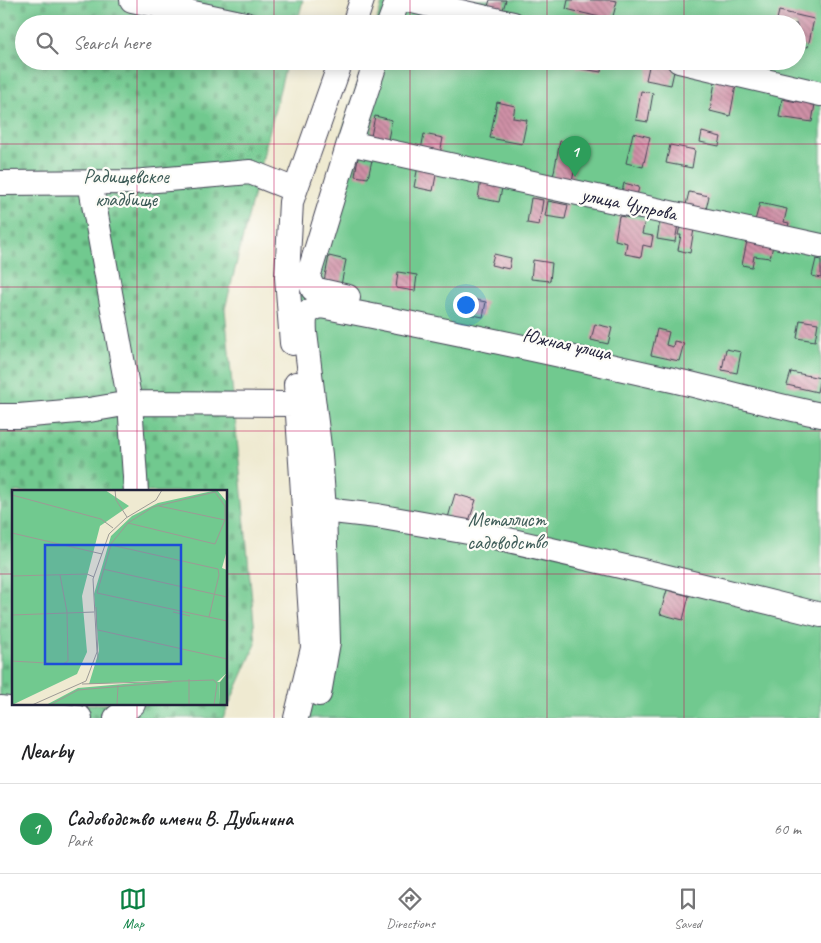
<!DOCTYPE html>
<meta charset="utf-8">
<style>
:root{--surface:#fff;--page:#f2f2f2;--text:#202124;--muted:#757577;--line:#e0e0e0;--accent:#0b8043}
body{margin:0;font-family:Caveat,sans-serif;background:var(--page);color:var(--text)}
.you{position:absolute;left:465px;top:304px;width:18px;height:18px;margin:-12px;border:4px solid #fff;border-radius:50%;background:#1a73e8;box-shadow:0 0 0 8px #1a73e833}
.badge{display:grid;place-items:center;width:32px;height:32px;border-radius:50%;background:var(--accent);color:#fff;font-size:16px;font-weight:700}
.pin{position:absolute;translate:-50% -41px;filter:drop-shadow(0 1px 2px #0008)}
.pin::after{content:'';position:absolute;top:26px;width:18px;height:15px;background:inherit;clip-path:polygon(0 0,100% 0,50% 100%)}
.list{margin:0;padding:0;list-style:none}
h2{display:flex;justify-content:space-between;align-items:center;height:65px;margin:0;padding:0 20px;font-size:21px}
h2 small{font-size:16px;font-weight:400;color:var(--muted)}
.list li{display:grid;grid-template-columns:32px 1fr auto;gap:15px;align-items:center;box-sizing:border-box;height:90px;padding:0 20px;border-top:1px solid var(--line)}
.list b{display:block;font-size:19px;white-space:nowrap}
.list p{margin:0;font-size:16px;white-space:nowrap;color:var(--muted)}
.list em{font-size:16px;font-style:normal;color:var(--muted)}
.icon{flex:none;width:28px;height:28px;fill:none;stroke:currentColor;stroke-width:2;stroke-linecap:round;stroke-linejoin:round}
.map{position:relative;flex:none;width:821px;height:718px;overflow:hidden}
.search{position:absolute;background:var(--surface);box-shadow:0 2px 12px #0003;left:15px;right:15px;top:15px;height:55px;display:flex;align-items:center;gap:12px;box-sizing:border-box;padding:0 18px;border-radius:28px;color:var(--muted);font-size:19px}
.sheet{height:155px;background:var(--surface)}
nav{display:flex;justify-content:space-around;align-items:center;box-sizing:border-box;height:70px;border-top:1px solid var(--line);background:var(--surface);font-size:14px;color:var(--muted)}
nav a{display:grid;justify-items:center;gap:2px}
nav .on{color:var(--accent)}
.map>svg:first-child{display:block}
</style>
<div class="map">
<svg width="821" height="718" viewBox="0 0 821 718">
<defs>
<pattern id="cemetery-stones" width="16" height="16" patternUnits="userSpaceOnUse" patternTransform="scale(1.25)"><rect width="16" height="16" fill="#71c98f"/><path d="M2 7V4a2 2 0 0 1 4 0v3zM10 15v-3a2 2 0 0 1 4 0v3z" fill="#62ac7c"/></pattern>
<pattern id="building-back-hatch" width="6" height="6" patternUnits="userSpaceOnUse" patternTransform="scale(1.25)"><rect width="6" height="6" fill="#d091a7"/><path d="M-1 5l2 2M0 0l6 6M5-1l2 2" fill="none" stroke="#a87689"/></pattern>
</defs>
<rect width="100%" height="100%" fill="#fdfcf7"/>
<filter id="ink" filterUnits="userSpaceOnUse"><feTurbulence type="fractalNoise" baseFrequency=".02" numOctaves="2"/><feDisplacementMap in="SourceGraphic" scale="10" xChannelSelector="R" yChannelSelector="G"/><feConvolveMatrix kernelMatrix="1 2 1 2 8 2 1 2 1" color-interpolation-filters="sRGB"/></filter>
<filter id="wash" filterUnits="userSpaceOnUse"><feTurbulence type="fractalNoise" baseFrequency=".0096" numOctaves="4" result="noise"/><feDisplacementMap in="SourceGraphic" scale="20" xChannelSelector="R" yChannelSelector="G"/><feGaussianBlur stdDeviation="1.12" result="paint"/><feColorMatrix in="noise" values="0 0 0 0 0 0 0 0 0 0 0 0 0 0 0 0 0 1.4 0 .05"/><feComposite in="paint" operator="in"/></filter>
<g filter="url(#wash)">
<rect width="100%" height="100%" fill="#efead1"/>
<path fill="url(#cemetery-stones)" stroke="#4a7665" fill-rule="evenodd" d="M0,0H303L297,24H24V61H287L225,309L256,644L223,718H0ZM14,492H226V704H14Z"/>
<path fill="#71c98f" stroke="#4a7665" d="M383,0H821V718H304L323,640L293,293L364,61H797V24H376Z"/>
<g id="blocks">
<path fill="url(#building-back-hatch)" d="M490,0H506L502,13L487,9Z
M568,0H611L617,1L612,20L566,9Z
M779,11L814,19L808,47L797,45V24H776Z
M578,61L603,62L601,72L577,68Z
M650,62L675,67L671,85L646,80Z
M716,76L737,80L730,116L710,111Z
M641,91L653,93L648,122L636,120Z
M798,95L816,98L812,122L779,117L782,99L797,102Z
M497,102L515,106L513,118L527,120L522,144L490,138Z
M375,116L392,120L388,139L371,136Z
M702,132L721,137L719,146L700,142Z
M633,133L650,137L643,167L626,163Z
M424,134L443,138L439,159L420,155Z
M560,141L580,145L571,186L552,182Z
M670,145L695,150L692,168L666,163Z
M358,157L372,160L368,178L355,176Z
M418,166L437,170L433,191L414,187Z
M481,180L503,184L499,202L478,198Z
M624,183L639,187L636,200L621,196Z
M689,192L709,196L705,214L685,209Z
M531,198L543,200L539,225L527,223Z
M548,201L568,205L565,219L545,216Z
M760,203L787,209L784,222L789,223L787,232L754,224Z
M619,216L645,220L642,234L653,236L651,247L643,245L641,257L625,254L627,243L615,240Z
M660,220L678,224L675,242L657,239Z
M680,226L694,229L690,253L678,250L681,235H678Z
M747,241L773,246L770,258L754,256L752,267L742,265Z
M494,254L511,258L509,269L491,265Z
M329,256L346,260L341,285L324,281Z
M816,259L821,260V278L812,276Z
M533,260L552,263L550,281L531,279Z
M398,272L417,275L415,291L396,288Z
M461,297L486,302L483,317L458,312Z
M800,320L818,323L815,341L797,338Z
M595,324L612,328L608,344L591,340Z
M657,329L669,332L666,345L673,347L674,341L684,343L679,361L651,355Z
M726,349L741,352L737,373L722,370Z
M791,372L820,378L817,392L787,385Z
M455,494L476,500L467,527L447,521Z
M667,590L689,596L683,620L660,614Z"/>
</g>
</g>
<g filter="url(#ink)">
<use href="#blocks" fill-opacity="0" stroke="#414052" stroke-width="1"/>
<g fill="none" stroke-linecap="round" stroke-linejoin="round">
<g stroke="#414052" stroke-width="26">
<path id="minor" d="M132,0L245,24
M408,0L513,24
M354,24L362,0
M389,24L398,0
M679,61L821,94
M349,143L821,246
M90,182L130,403L136,492
M0,183L133,182L250,172L295,190
M348,297L313,289L308,277L349,143L376,61
M292,343L287,277L291,202L341,61
M0,416H19L89,410L130,403L297,404
M309,510H324L377,516L491,536L655,574L821,615
M319,694L328,642L324,510L320,455L305,333C304,317 304,311 321,306C441,329 559,354 677,381C725,392 773,405 821,415
M0,708L80,718
M116,718L133,704
M296,718L313,648L296,384"/>
</g>
<use href="#minor" stroke="#fff" stroke-width="24"/>
</g>
</g>
<path fill="none" stroke="#c2185b" stroke-width="1" stroke-opacity="0.55" d="M137,0V24M274,0V24M410,0V24M547,0V24M684,0V24M137,61V492M274,61V718M410,61V718M547,61V718M684,61V718M0,144H821M0,287H821M0,431H821M0,574H14M226,574H821M137,704V718"/>
<g text-anchor="middle" dominant-baseline="central" stroke-width="4.5" stroke-linejoin="round" paint-order="stroke">
<g font-size="20" fill="#3e5c58" stroke="#fdfcf7">
<text x="126" y="176">Радищевское<tspan x="126" dy="23">кладбище</tspan></text>
<text x="507" y="519">Металлист<tspan x="507" dy="23">садоводство</tspan></text>
</g>
<g font-size="20" fill="#22223b" stroke="#fdfcf7">
<text transform="translate(629 204) rotate(12)">улица Чупрова</text>
<text transform="translate(567 344) rotate(12)">Южная улица</text>
</g>
</g>
<g transform="translate(12 490)">
<rect width="215" height="215" fill="#efead1"/>
<path d="M215,183V215H207L208,192Z" fill="#5cad7a"/>
<path d="M0,0H93L117,16L88,36L70,106L75,162L65,184L0,215Z" fill="#71c98f"/>
<path d="M205,0L215,12V60L210,78L215,80V183L205,192H208L207,215H34L66,198L157,190L77,194L87,161L82,104L99,46L120,26L146,13Z" fill="#71c98f"/>
<path fill="none" stroke="#9d9a95" stroke-width="1" d="M103,0L104,10L115,27M0,5L89,29L101,38M147,16L213,30M0,43L90,64M98,55L116,33L203,54L213,30V16L203,2L141,17L116,33M91,79L215,107M0,86L75,84L82,87M84,117L86,170M161,122L178,126M0,125L82,122M197,127L207,85L206,79L99,55L85,103L215,131M86,140L215,169M0,171L51,174L56,171L55,122L48,85M177,189V215M70,194L202,190L205,194L202,215M20,215L74,191L85,162L81,89L97,44L114,28L144,10L150,0M38,215L66,200L160,192M105,215L106,195"/>
<path fill="#1d4ed8" fill-opacity="0.15" stroke="#1d4ed8" stroke-width="2.5" d="M33,55H169V174H33Z"/>
<rect width="215" height="215" fill="none" stroke="#22223b" stroke-width="2.5"/>
</g>
</svg>
<div class="you"></div>
<div class="pin badge" style="left:575px;top:177px;background:#2e9e5b">1</div>
<div class="search"><svg class="icon" aria-label="search" viewBox="0 0 24 24"><circle cx="10" cy="10" r="6"/><path d="M15 15l6 6"/></svg>Search here</div>
</div>
<section class="sheet">
<h2>Nearby<small></small></h2>
<ul class="list">
<li><span class="badge" style="background:#2e9e5b">1</span><div><b>Садоводство имени В. Дубинина</b><p>Park</p></div><em>60 m</em></li>
</ul>
</section>
<nav>
<a class="on"><svg class="icon" aria-label="map" viewBox="0 0 24 24"><path d="M3 6l6-2 6 2 6-2v14l-6 2-6-2-6 2zM9 4v14M15 6v14"/></svg>Map</a>
<a><svg class="icon" aria-label="directions" viewBox="0 0 24 24"><path d="M12 3l9 9-9 9-9-9zM9 14v-3h6M13 9l2 2-2 2"/></svg>Directions</a>
<a><svg class="icon" aria-label="saved" viewBox="0 0 24 24"><path d="M7 4h10v16l-5-4-5 4z"/></svg>Saved</a>
</nav>
